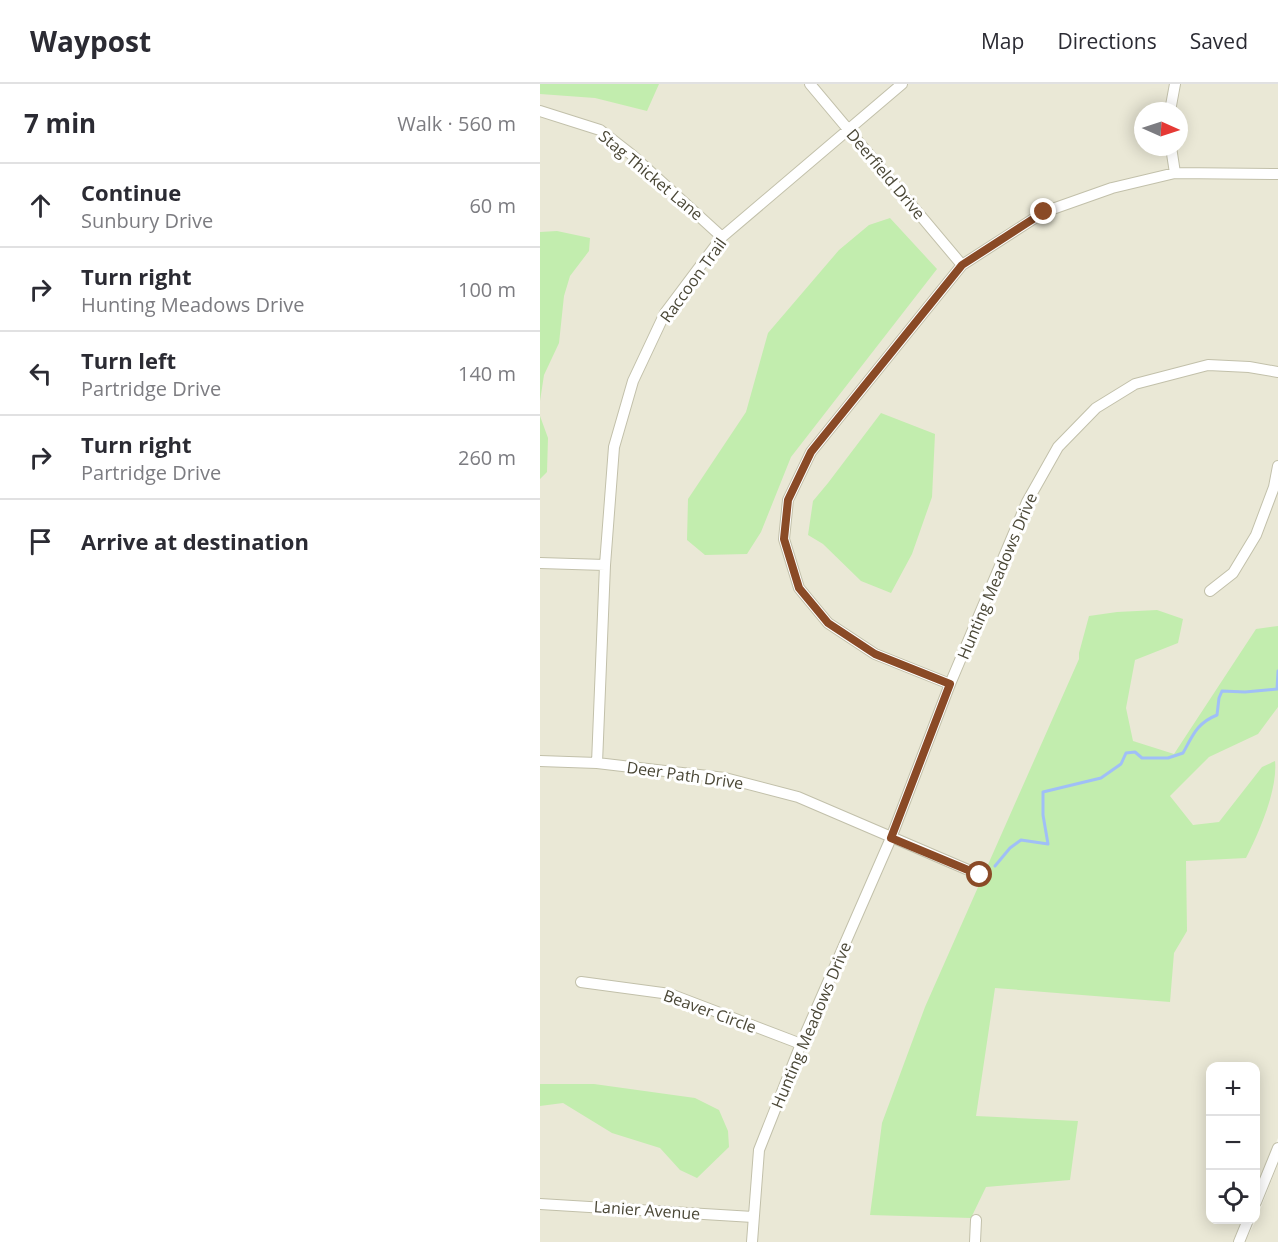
<!DOCTYPE html>
<meta charset="utf-8">
<style>
:root{--surface:#fff;--page:#f2f2f3;--text:#2b2b33;--muted:#7c7c81;--line:#e1e1e2}
body{margin:0;font-family:"Open Sans",sans-serif;background:var(--page);color:var(--text)}
.controls{position:absolute;right:18px;bottom:18px;display:grid;overflow:hidden;border-radius:12px;box-shadow:0 3px 15px #0003}
.controls button{width:54px;height:54px;display:grid;place-items:center;padding:0;border:0;border-bottom:2px solid var(--line);background:var(--surface);color:var(--text);font:30px sans-serif}
.compass{position:absolute;left:594px;top:18px;width:54px;height:54px;border-radius:50%;background:var(--surface);box-shadow:0 3px 15px #0003;rotate:93deg}
.stop{position:absolute;width:18px;height:18px;margin:-14px;border:4px solid #8a4a26;border-radius:50%;background:#fff}
.stop.end{background:#8a4a26;border-color:#fff;box-shadow:0 2px 6px #0008}
.list{margin:0;padding:0;list-style:none}
h2{display:flex;justify-content:space-between;align-items:center;height:78px;margin:0;padding:0 24px;font-size:26px}
h2 small{font-size:20px;font-weight:400;color:var(--muted)}
.list li{display:grid;grid-template-columns:39px 1fr auto;gap:18px;align-items:center;box-sizing:border-box;height:84px;padding:0 24px;border-top:2px solid var(--line)}
.list b{display:block;font-size:22px;white-space:nowrap}
.list p{margin:0;font-size:20px;white-space:nowrap;color:var(--muted)}
.list em{font-size:20px;font-style:normal;color:var(--muted)}
.icon{flex:none;width:33px;height:33px;fill:none;stroke:currentColor;stroke-width:2;stroke-linecap:round;stroke-linejoin:round}
.map{position:relative;flex:none;width:738px;height:1158px;overflow:hidden}
header{display:flex;align-items:center;gap:36px;box-sizing:border-box;height:84px;padding:0 30px;background:var(--surface);border-bottom:2px solid var(--line)}
header strong{font-size:28px}
nav{display:flex;gap:33px;margin-inline-start:auto;font-size:21px}
main{display:flex}
aside{flex:1;background:var(--surface)}
.map>svg:first-child{display:block}
</style>
<header>
<strong>Waypost</strong>
<nav><a>Map</a><a>Directions</a><a>Saved</a></nav>
</header>
<main>
<aside>
<h2>7 min<small>Walk · 560 m</small></h2>
<ul class="list">
<li><svg class="icon" aria-label="ahead" viewBox="0 0 24 24"><path d="M12 20V5M6 11l6-6 6 6"/></svg><div><b>Continue</b><p>Sunbury Drive</p></div><em>60 m</em></li>
<li><svg class="icon" aria-label="right" viewBox="0 0 24 24"><path d="M7 20v-9h11M14 6l5 5-5 5"/></svg><div><b>Turn right</b><p>Hunting Meadows Drive</p></div><em>100 m</em></li>
<li><svg class="icon" aria-label="left" viewBox="0 0 24 24"><path d="M17 20v-9H6M10 6l-5 5 5 5"/></svg><div><b>Turn left</b><p>Partridge Drive</p></div><em>140 m</em></li>
<li><svg class="icon" aria-label="right" viewBox="0 0 24 24"><path d="M7 20v-9h11M14 6l5 5-5 5"/></svg><div><b>Turn right</b><p>Partridge Drive</p></div><em>260 m</em></li>
<li><svg class="icon" aria-label="arrive" viewBox="0 0 24 24"><path d="M6 21V4h12l-3 4 3 4H6"/></svg><div><b>Arrive at destination</b></div></li>
</ul>
</aside>
<div class="map">
<svg width="738" height="1158" viewBox="0 0 738 1158">
<rect width="100%" height="100%" fill="#f6f5e9"/>
<path fill="#eae8d6" fill-rule="evenodd" d="M0,0H738V1054L716,1107V982H670V1136H704L694,1158H0ZM603,27H639V63H603Z
M738,1080V1158H705L716,1136Z"/>
<path fill="#c2edae" d="M0,0H119L107,27L55,14L0,10Z
M350,134L397,185L251,373L221,448L207,470L165,471L147,456L148,415L206,328L228,249L299,166L329,141Z
M17,147L50,154L49,167L30,192L24,212L19,259L4,291L0,317V148Z
M341,329L395,350L392,413L372,470L351,509L321,497L283,460L268,451L273,417L288,399Z
M0,332L8,354L7,388L0,395Z
M617,526L643,535L638,559L595,576L586,624L593,657L634,670L716,545L738,542V623L718,650L669,673L630,712L653,741L679,738L722,683L735,677C738,705 719,749 706,774L646,777L647,847L634,869L630,918L455,904L436,1032L538,1037L530,1096L446,1103L431,1134L330,1131L342,1039L385,923L539,575V569L549,532L577,528Z
M0,1000H54L155,1014L179,1026L188,1047L189,1063L157,1094L140,1086L120,1064L72,1049L23,1019L0,1022Z"/>
<g fill="none" stroke-linecap="round" stroke-linejoin="round">
<path stroke="#a0bff7" stroke-width="3" d="M455,782L470,764L481,756L508,760L503,731V708L561,694L581,680L586,669L595,668L602,674H628L643,669C653,651 657,639 677,631L679,614L682,607L705,608L737,605L738,587"/>
<g stroke="#c2c0aa" stroke-width="12">
<path id="minor" d="M270,0L422,181
M0,27L60,46L92,71L182,153
M630,27L635,0
M631,63L635,89
M0,479L65,481
M670,507L693,489L716,451L734,403L738,382
M410,600L335,570L288,539L259,504L244,455L248,416L271,368L422,181L504,128L572,104L635,89L738,90
M0,677L57,679L185,694L258,713L440,791
M57,679L65,481L74,363L93,297L125,229L182,153L362,0
M41,898L130,910L261,960
M716,1118L738,1064
M0,1120L213,1133
M212,1158L219,1066L261,960L351,754L410,600L487,418L518,363L556,324L595,300L668,281L709,283L738,288
M435,1158L436,1136
M699,1158L708,1136"/>
</g>
<use href="#minor" stroke="#fff" stroke-width="10"/>
</g>
<g fill="none" stroke-linecap="round" stroke-linejoin="round">
<path stroke="#8a4a26" stroke-width="8" d="M440,791L351,754L410,600L335,570L288,539L259,504L244,455L248,416L271,368L422,181L504,128"/>
</g>
<g text-anchor="middle" dominant-baseline="central" stroke-width="6" stroke-linejoin="round" paint-order="stroke">
<g font-size="16" fill="#4a4736" stroke="#fff">
<text transform="translate(346 90) rotate(50)">Deerfield Drive</text>
<text transform="translate(111 91) rotate(40)">Stag Thicket Lane</text>
<text transform="translate(153 196) rotate(-54)">Raccoon Trail</text>
<text transform="translate(457 492) rotate(-67)">Hunting Meadows Drive</text>
<text transform="translate(145 691) rotate(8)">Deer Path Drive</text>
<text transform="translate(170 927) rotate(20)">Beaver Circle</text>
<text transform="translate(271 941) rotate(-67)">Hunting Meadows Drive</text>
<text transform="translate(107 1126) rotate(4)">Lanier Avenue</text>
</g>
</g>
</svg>
<div class="controls">
<button>+</button>
<button>−</button>
<button><svg class="icon" aria-label="locate" viewBox="0 0 24 24"><circle cx="12" cy="12" r="6"/><path d="M12 2v4M12 18v4M2 12h4M18 12h4"/></svg></button>
</div>
<svg class="compass" viewBox="-18 -18 36 36"><path d="M0-13l5 13h-10z" fill="#e53935"/><path d="M0 13l5-13h-10z" fill="#7c7c81"/></svg>
<div class="stop" style="left:440px;top:791px"></div>
<div class="stop end" style="left:504px;top:128px"></div>
</div>
</main>
